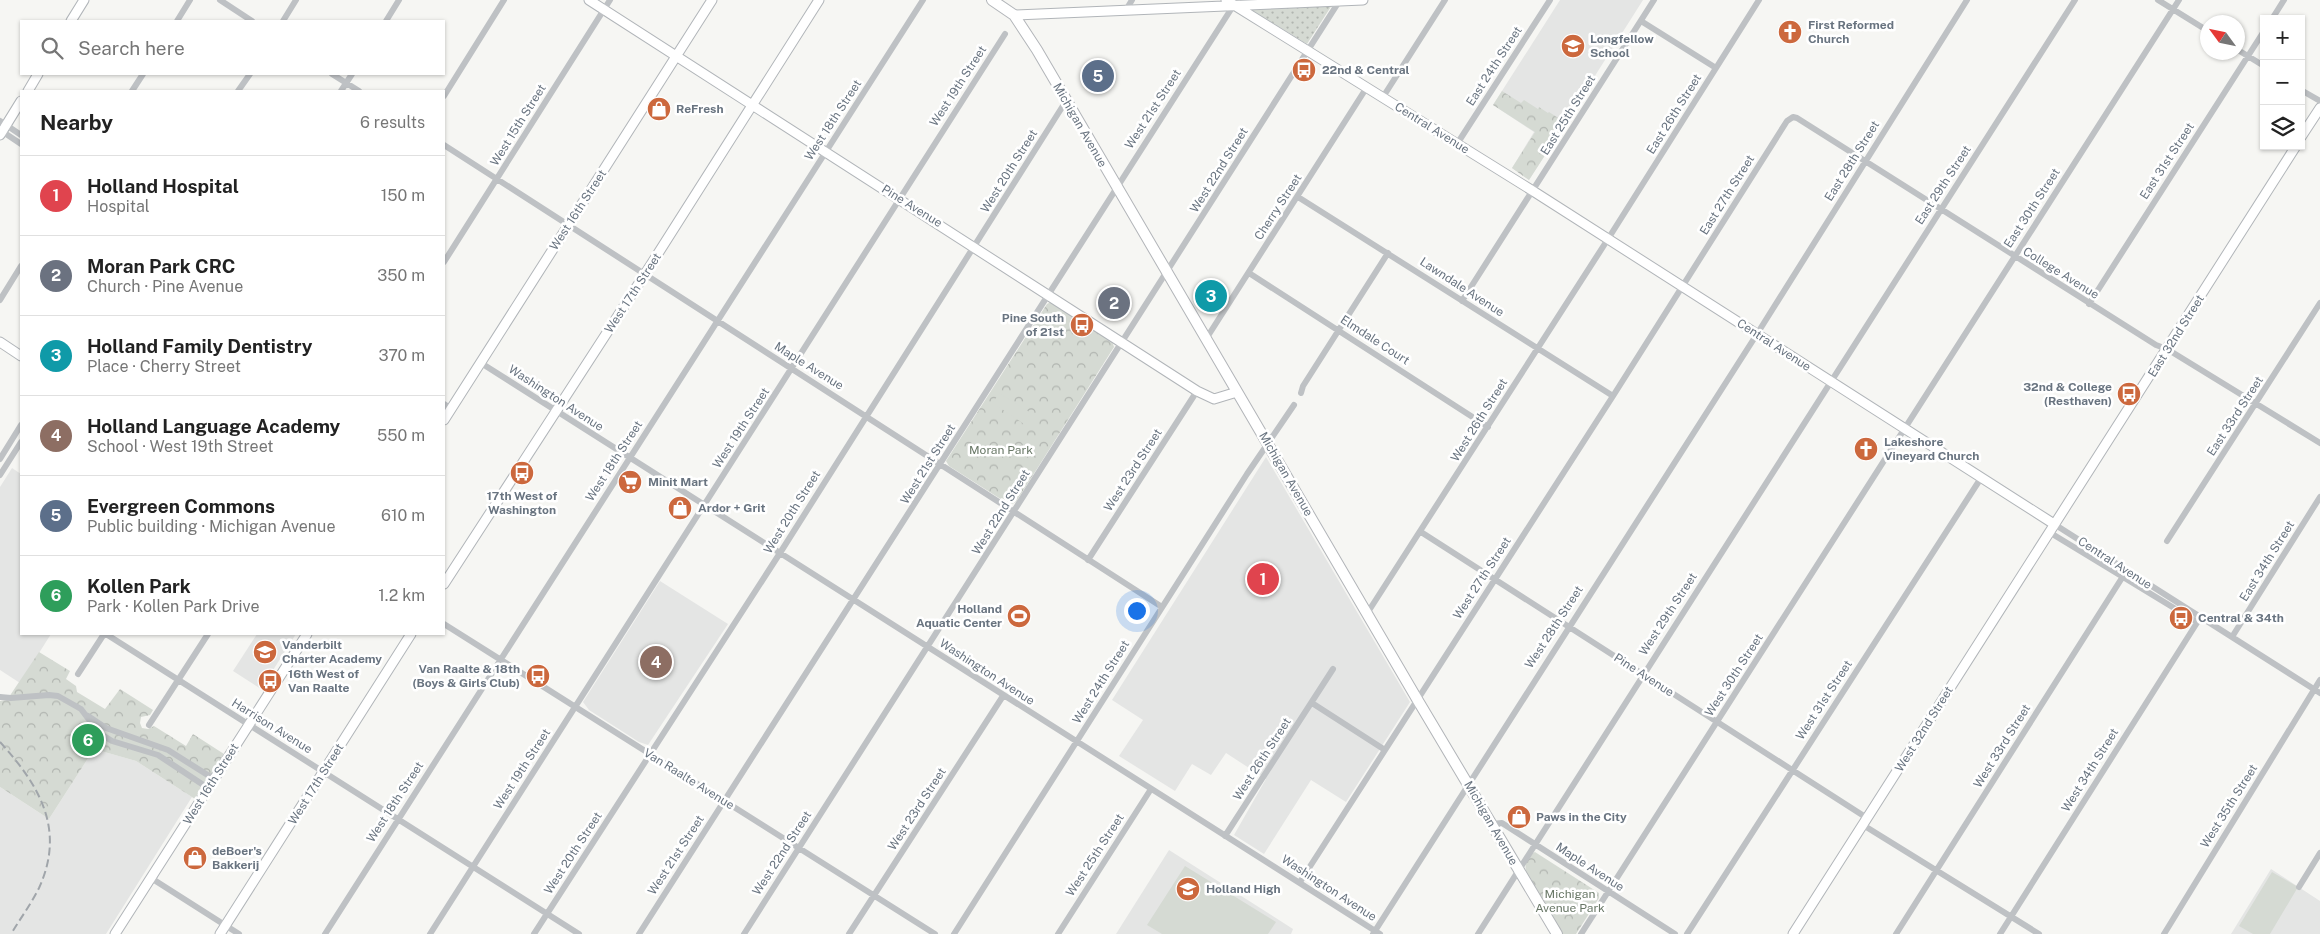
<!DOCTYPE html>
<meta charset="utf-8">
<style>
:root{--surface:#fff;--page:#f6f6f6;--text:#222;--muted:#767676;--line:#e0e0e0;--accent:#db2777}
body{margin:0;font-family:"Public Sans",sans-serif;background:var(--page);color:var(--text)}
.controls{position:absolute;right:15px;top:15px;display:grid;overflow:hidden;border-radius:0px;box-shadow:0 1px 4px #0004}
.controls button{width:45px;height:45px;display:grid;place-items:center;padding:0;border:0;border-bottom:1px solid var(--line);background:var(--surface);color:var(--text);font:25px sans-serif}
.compass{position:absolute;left:2200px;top:15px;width:45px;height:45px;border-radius:50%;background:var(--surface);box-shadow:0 1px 4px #0004;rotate:303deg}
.you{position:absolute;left:1136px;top:610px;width:18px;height:18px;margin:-12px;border:4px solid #fff;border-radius:50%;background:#1a73e8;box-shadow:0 0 0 8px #1a73e833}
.badge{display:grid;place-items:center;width:32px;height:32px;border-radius:50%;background:var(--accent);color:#fff;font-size:16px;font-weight:700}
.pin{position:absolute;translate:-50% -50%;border:2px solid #fff;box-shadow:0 1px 5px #0006}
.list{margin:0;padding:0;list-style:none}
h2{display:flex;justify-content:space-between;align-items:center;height:65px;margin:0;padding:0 20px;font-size:21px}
h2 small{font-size:16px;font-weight:400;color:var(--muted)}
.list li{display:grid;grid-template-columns:32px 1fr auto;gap:15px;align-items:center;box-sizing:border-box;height:80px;padding:0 20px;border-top:1px solid var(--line)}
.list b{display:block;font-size:19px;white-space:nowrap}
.list p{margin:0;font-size:16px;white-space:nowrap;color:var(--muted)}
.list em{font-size:16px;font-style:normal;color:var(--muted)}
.icon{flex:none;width:28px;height:28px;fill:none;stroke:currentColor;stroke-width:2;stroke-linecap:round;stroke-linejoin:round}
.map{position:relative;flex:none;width:2320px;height:934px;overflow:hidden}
.search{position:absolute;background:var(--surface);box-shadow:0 1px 4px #0004;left:20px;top:20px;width:425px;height:55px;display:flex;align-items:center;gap:12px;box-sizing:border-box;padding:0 18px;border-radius:0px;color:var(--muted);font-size:19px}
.panel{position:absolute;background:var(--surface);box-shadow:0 1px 4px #0004;left:20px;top:90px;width:425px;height:545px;border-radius:0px}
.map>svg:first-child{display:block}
</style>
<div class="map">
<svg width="2320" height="934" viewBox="0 0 2320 934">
<defs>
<pattern id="grass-dots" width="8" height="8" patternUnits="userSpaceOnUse" patternTransform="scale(1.25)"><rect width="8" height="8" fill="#d5dad3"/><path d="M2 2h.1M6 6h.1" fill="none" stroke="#b1b5b0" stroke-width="1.8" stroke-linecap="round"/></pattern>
<pattern id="park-crowns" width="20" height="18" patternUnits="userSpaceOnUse" patternTransform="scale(1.25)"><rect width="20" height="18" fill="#d5dad3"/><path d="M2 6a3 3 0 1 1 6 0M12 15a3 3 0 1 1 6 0" fill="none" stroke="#b1b5b0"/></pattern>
</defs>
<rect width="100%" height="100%" fill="#f6f6f3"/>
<path fill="#e4e5e4" d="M1560,0H1643L1529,180L1512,168L1534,132L1493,105Z
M1266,457L1410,702L1346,802L1311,780L1264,854L1234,835L1266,779L1226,753L1211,775L1192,764L1175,791L1119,756L1143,720L1112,700Z
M12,468L21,474V634H51L20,683L0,670V487Z
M660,581L728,624L648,745L639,742L589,710L583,702Z
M257,634H296L261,689L233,671Z
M94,749L136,761L192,797L106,934H0V787L49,819Z
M1169,850L1293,929L1291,934H1116Z
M2271,869L2320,901V934H2231Z"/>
<path fill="url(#grass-dots)" d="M1332,5L1307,44L1248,8Z"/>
<path fill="url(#park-crowns)" d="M1502,91L1521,103L1524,100L1538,109L1539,107L1548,113L1549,112L1566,123L1529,180L1512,168L1535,132L1493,105Z
M1051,302L1112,341L1114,347L1016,502L1010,505L949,466L946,461L1047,304Z
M39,652L70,671L66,679L76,686L77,692L105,709L120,689L153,710L150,715L141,717L140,723L142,728L148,729L154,726L186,746L193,734L224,754L195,799L136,761L94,749L49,819L0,787V701L7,700Z
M1535,852L1599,893V898L1576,934H1562L1526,872C1524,864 1528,855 1535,852Z"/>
<path fill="#d5dad3" d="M999,393L1031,413L1024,424L993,403Z
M1185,866L1276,922L1268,934H1162L1147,925Z
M2272,872L2298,887L2270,934H2253L2239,926Z"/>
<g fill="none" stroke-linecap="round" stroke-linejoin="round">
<g stroke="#b1b5b9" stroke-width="11">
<path id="secondary" d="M589,0L1197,391L1214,399L1237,392
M1226,0L1533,191L2054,524
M1014,15L1363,0
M71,21L84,0
M28,91L38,74
M0,135L21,101
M2301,137L2320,108
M0,342L21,356
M444,420L712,0
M444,584L645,274L819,0
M115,934L307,634
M220,934L411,634
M1793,934L2296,146"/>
</g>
<g stroke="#b2b5b9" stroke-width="12">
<path id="primary" d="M992,0L1014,15L1037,50L1417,699L1557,934"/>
</g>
<path stroke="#bec1c4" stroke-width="6" d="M220,0L252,21
M2158,0L2208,31
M1126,10L1132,0
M2272,19L2284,0
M177,21L190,0
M283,21L296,0
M386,21L399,0
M1641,21L1716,68
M2238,50L2264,66
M332,74L359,91
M2301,90L2320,101
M132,91L143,74
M238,91L250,74
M341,91L352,74
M444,96L504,0
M1383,97L1445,0
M0,121L21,135
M0,130L21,144
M1457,144L1550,0
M444,145L1162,607
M1298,197L1613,396
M444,262L610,0
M1249,273L1488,427
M0,300L21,266
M1462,301L1654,0
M2089,304L2264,31
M1206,339L1367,87
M481,363L1380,934
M1301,393L1303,386L1388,253
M444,404L451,409
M0,459L21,425
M0,475L21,442
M2054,524L2320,693
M1421,532L1867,818
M2049,532L2197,622
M2167,541L2320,303
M1088,560L1197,391
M1368,612L1608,239L1759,0
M444,624L935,934
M106,634L579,934
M2232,637L2320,497
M78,674L104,634
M0,697L11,698L49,695L58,696L81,709L99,733L112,741L158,755L208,788
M1312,703L1385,750
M88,716L106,728L168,750L214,779
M149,725L208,634
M1492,824L1502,823L1675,934
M1863,825L2039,934
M1225,836L1333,669
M151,878L239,934
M1300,882L1613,396L1787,121L1793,117L1797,118L2156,345L2167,349L2320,443
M2299,887L2320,853
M325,934L923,0
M430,934L1005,34
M534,934L780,553L1066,101
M639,934L1237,0
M744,934L1340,0
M849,934L1003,696
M954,934L1247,474L1294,405
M1058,934L1151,789
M1373,934L1757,334L1967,0
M1478,934L2075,0
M1581,934L2179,0
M1687,934L1981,478
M1896,934L2127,570
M2000,934L2200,618
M2164,934L2320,680"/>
<use href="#secondary" stroke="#fff" stroke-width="9"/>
<use href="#primary" stroke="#fff" stroke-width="10"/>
<path stroke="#a0a5aa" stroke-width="2" stroke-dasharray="8 4" stroke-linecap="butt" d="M0,742C39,785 66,829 39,888C31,904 20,919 11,934"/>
</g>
<defs>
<g id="church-disc" transform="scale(1.25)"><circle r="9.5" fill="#cc683d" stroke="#fff"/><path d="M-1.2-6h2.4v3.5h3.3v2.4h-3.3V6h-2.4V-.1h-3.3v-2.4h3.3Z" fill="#fff"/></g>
<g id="school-disc" transform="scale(1.25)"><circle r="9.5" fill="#cc683d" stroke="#fff"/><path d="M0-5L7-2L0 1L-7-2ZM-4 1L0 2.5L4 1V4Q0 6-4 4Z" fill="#fff"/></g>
<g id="bus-disc" transform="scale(1.25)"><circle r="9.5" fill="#cc683d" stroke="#fff"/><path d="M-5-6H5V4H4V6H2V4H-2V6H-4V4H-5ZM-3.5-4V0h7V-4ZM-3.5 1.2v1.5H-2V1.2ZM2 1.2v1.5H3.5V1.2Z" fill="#fff"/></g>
<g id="shop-disc" transform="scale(1.25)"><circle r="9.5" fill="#cc683d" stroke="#fff"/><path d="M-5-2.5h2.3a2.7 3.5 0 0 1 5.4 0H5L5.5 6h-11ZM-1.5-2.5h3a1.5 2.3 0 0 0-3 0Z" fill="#fff"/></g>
<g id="supermarket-disc" transform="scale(1.25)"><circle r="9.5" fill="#cc683d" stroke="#fff"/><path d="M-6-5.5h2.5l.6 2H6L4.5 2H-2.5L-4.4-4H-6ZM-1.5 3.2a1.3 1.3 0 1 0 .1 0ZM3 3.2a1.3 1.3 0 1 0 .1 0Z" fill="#fff"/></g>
<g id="stadium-disc" transform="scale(1.25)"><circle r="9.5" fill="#cc683d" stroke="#fff"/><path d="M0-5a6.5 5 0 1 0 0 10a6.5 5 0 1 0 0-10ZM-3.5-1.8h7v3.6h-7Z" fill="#fff"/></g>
</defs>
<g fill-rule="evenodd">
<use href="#church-disc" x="1790" y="32"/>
<use href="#school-disc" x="1573" y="46"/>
<use href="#bus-disc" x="1304" y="70"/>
<use href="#shop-disc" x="659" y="109"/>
<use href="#bus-disc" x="1082" y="325"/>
<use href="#bus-disc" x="2129" y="394"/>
<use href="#church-disc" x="1866" y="449"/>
<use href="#bus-disc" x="522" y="473"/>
<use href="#supermarket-disc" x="630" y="482"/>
<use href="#shop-disc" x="680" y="508"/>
<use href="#stadium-disc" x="1019" y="616"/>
<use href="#bus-disc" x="2181" y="618"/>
<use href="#school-disc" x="265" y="652"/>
<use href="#bus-disc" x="538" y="676"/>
<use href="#bus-disc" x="270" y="681"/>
<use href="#shop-disc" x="1519" y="817"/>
<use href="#shop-disc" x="195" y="858"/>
<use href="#school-disc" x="1188" y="889"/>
</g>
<g text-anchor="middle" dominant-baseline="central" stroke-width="5" stroke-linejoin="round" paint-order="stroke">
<g font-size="12" font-weight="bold" fill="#697480" stroke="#fff" text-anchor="start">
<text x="1808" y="25">First Reformed<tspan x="1808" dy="14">Church</tspan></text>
<text x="1590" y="39">Longfellow<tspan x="1590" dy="14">School</tspan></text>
<text x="1322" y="70">22nd &amp; Central</text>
<text x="676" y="109">ReFresh</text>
<text x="1064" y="318" text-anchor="end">Pine South<tspan x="1064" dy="14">of 21st</tspan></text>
<text x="2112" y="387" text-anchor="end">32nd &amp; College<tspan x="2112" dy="14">(Resthaven)</tspan></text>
<text x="1884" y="442">Lakeshore<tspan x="1884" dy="14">Vineyard Church</tspan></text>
<text x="648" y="482">Minit Mart</text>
<text x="522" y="496" text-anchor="middle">17th West of<tspan x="522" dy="14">Washington</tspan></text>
<text x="698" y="508">Ardor + Grit</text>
<text x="1002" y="609" text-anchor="end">Holland<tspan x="1002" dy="14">Aquatic Center</tspan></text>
<text x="2198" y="618">Central &amp; 34th</text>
<text x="282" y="645">Vanderbilt<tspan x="282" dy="14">Charter Academy</tspan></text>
<text x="520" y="669" text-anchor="end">Van Raalte &amp; 18th<tspan x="520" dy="14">(Boys &amp; Girls Club)</tspan></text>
<text x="288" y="674">16th West of<tspan x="288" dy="14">Van Raalte</tspan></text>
<text x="1536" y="817">Paws in the City</text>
<text x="212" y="851">deBoer's<tspan x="212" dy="14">Bakkerij</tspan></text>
<text x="1206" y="889">Holland High</text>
</g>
<g font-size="12" fill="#697480" stroke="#fff">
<text transform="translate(1494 66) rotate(-57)">East 24th Street</text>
<text transform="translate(958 86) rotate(-57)">West 19th Street</text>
<text transform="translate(1153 109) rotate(-57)">West 21st Street</text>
<text transform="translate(1674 114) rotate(-58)">East 26th Street</text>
<text transform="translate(1568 115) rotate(-58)">East 25th Street</text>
<text transform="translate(833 120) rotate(-57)">West 18th Street</text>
<text transform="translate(518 125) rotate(-58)">West 15th Street</text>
<text transform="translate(1080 125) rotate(60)">Michigan Avenue</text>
<text transform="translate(1432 128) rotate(32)">Central Avenue</text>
<text transform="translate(1852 161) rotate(-58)">East 28th Street</text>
<text transform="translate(2167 161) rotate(-57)">East 31st Street</text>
<text transform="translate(1219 170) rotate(-58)">West 22nd Street</text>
<text transform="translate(1009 171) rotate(-58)">West 20th Street</text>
<text transform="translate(1943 185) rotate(-57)">East 29th Street</text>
<text transform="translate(1727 195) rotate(-58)">East 27th Street</text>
<text transform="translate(912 206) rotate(32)">Pine Avenue</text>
<text transform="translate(1278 207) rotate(-57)">Cherry Street</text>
<text transform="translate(2032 208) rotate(-57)">East 30th Street</text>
<text transform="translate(578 210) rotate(-57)">West 16th Street</text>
<text transform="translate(2061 273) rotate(32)">College Avenue</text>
<text transform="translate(1462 287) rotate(33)">Lawndale Avenue</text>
<text transform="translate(633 293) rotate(-57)">West 17th Street</text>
<text transform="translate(2176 336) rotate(-58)">East 32nd Street</text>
<text transform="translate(1375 340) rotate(33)">Elmdale Court</text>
<text transform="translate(1774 345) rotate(33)">Central Avenue</text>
<text transform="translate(809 366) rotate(32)">Maple Avenue</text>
<text transform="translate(556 398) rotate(33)">Washington Avenue</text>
<text transform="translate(2235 416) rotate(-57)">East 33rd Street</text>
<text transform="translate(1479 420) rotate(-58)">West 26th Street</text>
<text transform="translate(741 428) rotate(-57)">West 19th Street</text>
<text transform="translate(614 461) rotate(-57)">West 18th Street</text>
<text transform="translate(928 464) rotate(-58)">West 21st Street</text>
<text transform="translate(1133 470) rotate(-57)">West 23rd Street</text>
<text transform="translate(1286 474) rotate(60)">Michigan Avenue</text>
<text transform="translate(792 512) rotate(-58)">West 20th Street</text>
<text transform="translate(1001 512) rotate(-58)">West 22nd Street</text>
<text transform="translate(2267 561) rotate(-58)">East 34th Street</text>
<text transform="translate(2115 563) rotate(33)">Central Avenue</text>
<text transform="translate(1482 578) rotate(-57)">West 27th Street</text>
<text transform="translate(1668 614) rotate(-57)">West 29th Street</text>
<text transform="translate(1554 627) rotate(-57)">West 28th Street</text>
<text transform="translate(987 672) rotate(33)">Washington Avenue</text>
<text transform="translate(1644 675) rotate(33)">Pine Avenue</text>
<text transform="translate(1734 675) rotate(-57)">West 30th Street</text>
<text transform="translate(1101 682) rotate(-58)">West 24th Street</text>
<text transform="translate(1824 700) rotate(-57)">West 31st Street</text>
<text transform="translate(272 726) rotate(32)">Harrison Avenue</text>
<text transform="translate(1924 729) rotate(-58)">West 32nd Street</text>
<text transform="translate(2002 746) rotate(-58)">West 33rd Street</text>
<text transform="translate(1262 759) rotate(-57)">West 26th Street</text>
<text transform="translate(522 769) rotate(-57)">West 19th Street</text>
<text transform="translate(2090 770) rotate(-58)">West 34th Street</text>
<text transform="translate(689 779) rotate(32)">Van Raalte Avenue</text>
<text transform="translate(211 784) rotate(-58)">West 16th Street</text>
<text transform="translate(316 784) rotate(-58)">West 17th Street</text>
<text transform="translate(395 802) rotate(-57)">West 18th Street</text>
<text transform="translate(2229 806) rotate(-58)">West 35th Street</text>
<text transform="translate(917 809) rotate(-57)">West 23rd Street</text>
<text transform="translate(1491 823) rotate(60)">Michigan Avenue</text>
<text transform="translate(573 853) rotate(-57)">West 20th Street</text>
<text transform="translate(782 853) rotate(-57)">West 22nd Street</text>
<text transform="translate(676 855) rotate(-57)">West 21st Street</text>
<text transform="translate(1095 855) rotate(-57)">West 25th Street</text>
<text transform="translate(1590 867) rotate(33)">Maple Avenue</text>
<text transform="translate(1329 888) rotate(33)">Washington Avenue</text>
</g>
<g font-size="12" fill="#697867" stroke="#fff">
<text x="1001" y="450">Moran Park</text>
<text x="1570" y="894">Michigan<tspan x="1570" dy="14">Avenue Park</tspan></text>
</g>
</g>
</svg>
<div class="controls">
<button>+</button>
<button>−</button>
<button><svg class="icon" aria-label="layers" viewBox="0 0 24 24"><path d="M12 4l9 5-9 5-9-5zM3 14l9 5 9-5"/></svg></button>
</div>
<svg class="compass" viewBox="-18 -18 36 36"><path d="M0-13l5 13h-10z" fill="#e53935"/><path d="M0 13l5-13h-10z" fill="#767676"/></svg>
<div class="you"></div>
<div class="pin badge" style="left:1263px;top:579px;background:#e0444e">1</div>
<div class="pin badge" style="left:1114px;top:303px;background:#6b7280">2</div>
<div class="pin badge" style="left:1211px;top:296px;background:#0f9aa8">3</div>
<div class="pin badge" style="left:656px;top:662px;background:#8d6e63">4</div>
<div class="pin badge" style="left:1098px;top:76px;background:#5c6f8a">5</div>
<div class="pin badge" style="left:88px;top:740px;background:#2e9e5b">6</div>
<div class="search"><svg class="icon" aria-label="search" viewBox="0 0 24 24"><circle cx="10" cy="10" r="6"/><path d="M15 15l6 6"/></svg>Search here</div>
<section class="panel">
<h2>Nearby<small>6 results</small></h2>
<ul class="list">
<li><span class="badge" style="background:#e0444e">1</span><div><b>Holland Hospital</b><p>Hospital</p></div><em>150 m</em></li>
<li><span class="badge" style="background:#6b7280">2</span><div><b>Moran Park CRC</b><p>Church · Pine Avenue</p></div><em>350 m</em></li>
<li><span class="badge" style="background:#0f9aa8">3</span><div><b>Holland Family Dentistry</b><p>Place · Cherry Street</p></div><em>370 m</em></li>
<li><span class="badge" style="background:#8d6e63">4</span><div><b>Holland Language Academy</b><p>School · West 19th Street</p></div><em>550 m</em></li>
<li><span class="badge" style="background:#5c6f8a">5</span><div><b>Evergreen Commons</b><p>Public building · Michigan Avenue</p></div><em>610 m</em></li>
<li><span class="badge" style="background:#2e9e5b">6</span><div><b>Kollen Park</b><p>Park · Kollen Park Drive</p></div><em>1.2 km</em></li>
</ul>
</section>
</div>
